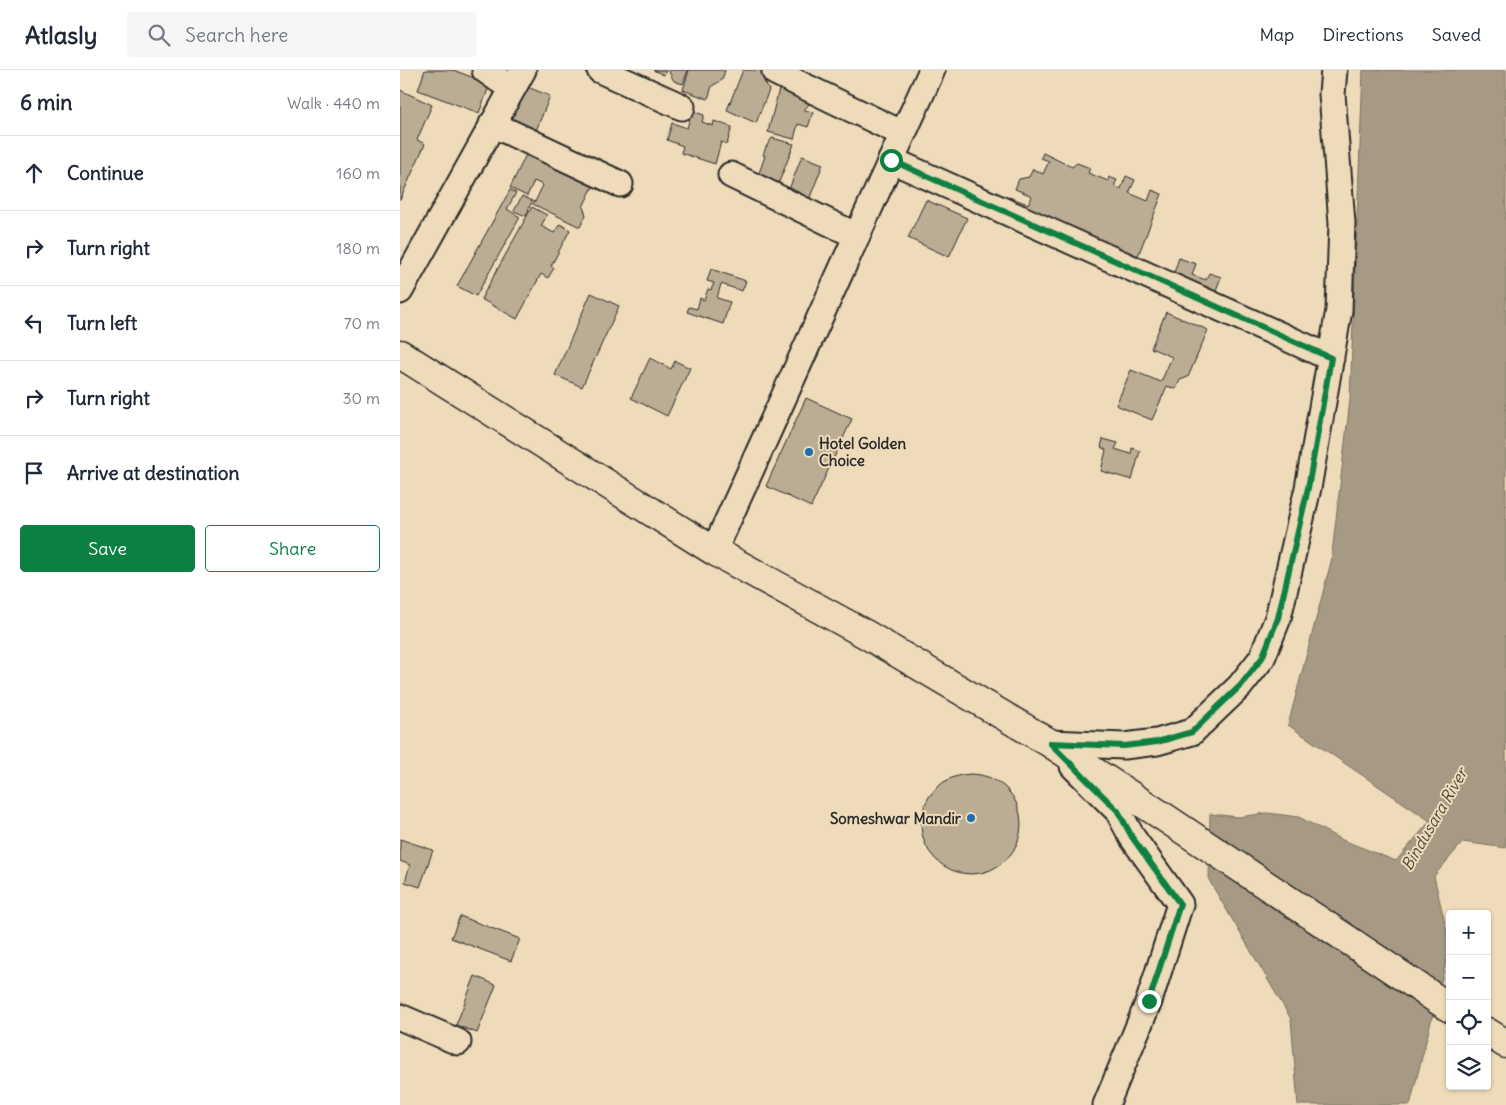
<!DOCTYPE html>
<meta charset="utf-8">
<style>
:root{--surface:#fff;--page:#f6f6f7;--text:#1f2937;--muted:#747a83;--line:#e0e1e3;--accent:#0b8043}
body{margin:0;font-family:Delius,sans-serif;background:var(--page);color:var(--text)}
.controls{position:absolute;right:15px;bottom:15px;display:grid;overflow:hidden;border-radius:5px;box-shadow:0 1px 4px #0004}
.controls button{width:45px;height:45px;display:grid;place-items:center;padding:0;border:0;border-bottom:1px solid var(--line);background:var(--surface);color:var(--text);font:25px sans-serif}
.stop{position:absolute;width:15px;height:15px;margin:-11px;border:4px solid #0b8043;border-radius:50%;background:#fff}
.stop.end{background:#0b8043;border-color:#fff;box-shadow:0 1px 5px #0008}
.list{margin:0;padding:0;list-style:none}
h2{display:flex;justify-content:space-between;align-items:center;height:65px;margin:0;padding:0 20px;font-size:21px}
h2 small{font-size:16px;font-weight:400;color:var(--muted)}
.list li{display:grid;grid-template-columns:32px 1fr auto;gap:15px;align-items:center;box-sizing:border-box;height:75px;padding:0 20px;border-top:1px solid var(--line)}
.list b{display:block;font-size:19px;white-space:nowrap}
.list em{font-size:16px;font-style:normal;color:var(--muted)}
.actions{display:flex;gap:10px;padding:15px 20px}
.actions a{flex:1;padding:11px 0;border:1px solid var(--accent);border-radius:5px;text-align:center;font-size:18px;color:var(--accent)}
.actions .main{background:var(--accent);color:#fff}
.icon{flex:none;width:28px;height:28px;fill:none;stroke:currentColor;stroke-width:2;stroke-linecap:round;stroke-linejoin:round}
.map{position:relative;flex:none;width:1106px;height:1035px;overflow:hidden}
header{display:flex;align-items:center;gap:30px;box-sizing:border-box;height:70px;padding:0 25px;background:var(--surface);border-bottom:1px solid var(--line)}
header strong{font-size:24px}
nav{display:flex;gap:28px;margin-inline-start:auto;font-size:18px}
.search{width:350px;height:45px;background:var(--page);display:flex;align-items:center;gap:12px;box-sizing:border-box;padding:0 18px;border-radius:5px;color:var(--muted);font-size:19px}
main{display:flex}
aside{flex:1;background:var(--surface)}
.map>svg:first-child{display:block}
</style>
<header>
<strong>Atlasly</strong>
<div class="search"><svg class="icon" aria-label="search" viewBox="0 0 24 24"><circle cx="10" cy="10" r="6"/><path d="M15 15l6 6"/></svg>Search here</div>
<nav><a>Map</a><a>Directions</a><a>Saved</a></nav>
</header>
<main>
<aside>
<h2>6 min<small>Walk · 440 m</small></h2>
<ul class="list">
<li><svg class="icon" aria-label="ahead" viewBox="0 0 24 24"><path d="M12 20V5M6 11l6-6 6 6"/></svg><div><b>Continue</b></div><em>160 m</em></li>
<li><svg class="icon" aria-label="right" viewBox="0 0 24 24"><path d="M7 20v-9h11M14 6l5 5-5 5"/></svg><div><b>Turn right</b></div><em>180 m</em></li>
<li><svg class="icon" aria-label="left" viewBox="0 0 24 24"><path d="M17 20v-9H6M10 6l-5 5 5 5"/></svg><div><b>Turn left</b></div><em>70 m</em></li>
<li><svg class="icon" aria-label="right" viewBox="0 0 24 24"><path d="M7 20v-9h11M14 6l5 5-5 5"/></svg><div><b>Turn right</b></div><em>30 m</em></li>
<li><svg class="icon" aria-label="arrive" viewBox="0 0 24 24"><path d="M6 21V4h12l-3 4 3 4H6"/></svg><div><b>Arrive at destination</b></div></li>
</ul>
<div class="actions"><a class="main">Save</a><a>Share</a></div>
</aside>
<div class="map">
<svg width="1106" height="1035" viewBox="0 0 1106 1035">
<rect width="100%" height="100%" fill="#eedbb9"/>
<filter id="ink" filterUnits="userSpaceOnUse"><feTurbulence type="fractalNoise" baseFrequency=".02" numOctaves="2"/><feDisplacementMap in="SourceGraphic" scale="10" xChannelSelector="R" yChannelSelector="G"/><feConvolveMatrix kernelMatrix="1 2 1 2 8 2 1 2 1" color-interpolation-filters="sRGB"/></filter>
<g filter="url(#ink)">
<path fill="#a79a84" stroke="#756e60" d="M963,0H1106V778L1063,772L1034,806L1050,876L1010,1035H898L891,949L809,810L810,744L839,747L867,743L899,747L940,769L996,791L1030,751L888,655L931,492L950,330Z"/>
<path fill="#bbad94" stroke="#2b2b2b" d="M25,0H53L90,14L79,43L18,20Z
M253,0H266L264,5Z
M268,0H288L283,14L274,11Z
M289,0H325L322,10L312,16L308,29L283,20Z
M343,0H368L364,11L369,20L356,53L327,40Z
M125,16L150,26L135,63L111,53Z
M379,19L407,27L410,33L404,40L413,42L408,57L398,54L394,69L368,62Z
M0,20L32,35L17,70L25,74L0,130Z
M292,41L304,45L302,52L313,56L314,51L332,57L327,74L321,72L315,94L281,83L283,76L267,70L272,53L287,58Z
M372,68L394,74L379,112L371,113L357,109L365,86L363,85L366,77Z
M131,74L198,106L183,137L186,145L180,157L131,133L126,146L114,141L122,126L135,132L143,115L134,111L127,126L110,118Z
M643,83L672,97L677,93L690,98L688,103L708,111L709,107L717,110L714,116L721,119L726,106L735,110L729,123L748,131L752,120L762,124L736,191L603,140L609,127L628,134L632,126L615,119L619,109L629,107L633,99L643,104L649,91L641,88Z
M402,86L423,94L407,135L386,127Z
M110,120L116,123L107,139L120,147L76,226L57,216Z
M526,130L567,148L549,187L508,168Z
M132,137L147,145L141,156L154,163L160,154L170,160L151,196L154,198L148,208L141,204L117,249L81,229Z
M779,188L796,194L792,205L806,210L809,203L821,207L814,226L771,211Z
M311,199L346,211L342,221L321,214L317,228L330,232L323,254L287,242L289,237L297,239L300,228L304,230L308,219L311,220L314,213L307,211Z
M191,223L219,236L182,317L155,305Z
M766,242L808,260L788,307L780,310L776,319L767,316L752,350L716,335L731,300L761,312L772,287L751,278Z
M250,288L271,299L275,291L290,298L267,346L231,328Z
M406,328L452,349L411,437L366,416Z
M703,369L718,373L715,379L731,384L732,378L740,381L732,410L701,401L706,380L701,377Z
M521 754a50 50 0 1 1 100 0a50 50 0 1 1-100 0Z
M0,769L33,780L20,817L5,812L10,795L0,791Z
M60,846L120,869L111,891L51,868Z
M75,906L96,915L77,963L56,955Z"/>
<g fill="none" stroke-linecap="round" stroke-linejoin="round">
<g stroke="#2b2b2b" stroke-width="29">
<path id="minor" d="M85,0L112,19
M200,0L282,37
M375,2L503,64
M92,54L220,114
M491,90L931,288
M331,105L457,166
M0,221L123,0
M314,481L532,0
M650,673L724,676L757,672L792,662L840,616L862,588L878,548L908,418L939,240L942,153L932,24L934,0
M673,696L718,741L732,767L780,834L749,931L706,1035
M0,947L58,972"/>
</g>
<g stroke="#2b2b2b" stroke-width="31">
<path id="trunk" d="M0,284L314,481L467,565L650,673L764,747L1050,938
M1087,962L1106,974"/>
</g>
<use href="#minor" stroke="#eedbb9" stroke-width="25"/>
<use href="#trunk" stroke="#eedbb9" stroke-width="28"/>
</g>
</g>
<g fill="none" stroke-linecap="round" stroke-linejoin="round" filter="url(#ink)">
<path stroke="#0b8043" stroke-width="6" d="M491,90L931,288L908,418L878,548L862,588L840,616L792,662L757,672L724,676L650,673L718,741L732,767L780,834L749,931"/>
</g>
<g fill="#1f6fb2" stroke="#eedbb9" stroke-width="2">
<circle cx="409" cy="382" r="5"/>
<circle cx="571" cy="748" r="5"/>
</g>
<g text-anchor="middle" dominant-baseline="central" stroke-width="4" stroke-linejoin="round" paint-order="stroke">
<g font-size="15" font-weight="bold" fill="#2b2b2b" stroke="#eedbb9" text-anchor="start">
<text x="419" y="373">Hotel Golden<tspan x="419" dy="17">Choice</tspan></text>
<text x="561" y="748" text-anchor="end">Someshwar Mandir</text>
</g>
<g font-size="16" font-style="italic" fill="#4a4741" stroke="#eedbb9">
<text transform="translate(1034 749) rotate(-60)">Bindusara River</text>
</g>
</g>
</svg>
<div class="controls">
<button>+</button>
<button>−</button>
<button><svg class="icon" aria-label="locate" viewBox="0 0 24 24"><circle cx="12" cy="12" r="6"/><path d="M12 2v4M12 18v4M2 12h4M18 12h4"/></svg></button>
<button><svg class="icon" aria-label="layers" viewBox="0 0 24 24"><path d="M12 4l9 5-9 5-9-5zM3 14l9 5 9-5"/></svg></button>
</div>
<div class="stop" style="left:491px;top:90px"></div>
<div class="stop end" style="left:749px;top:931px"></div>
</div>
</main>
